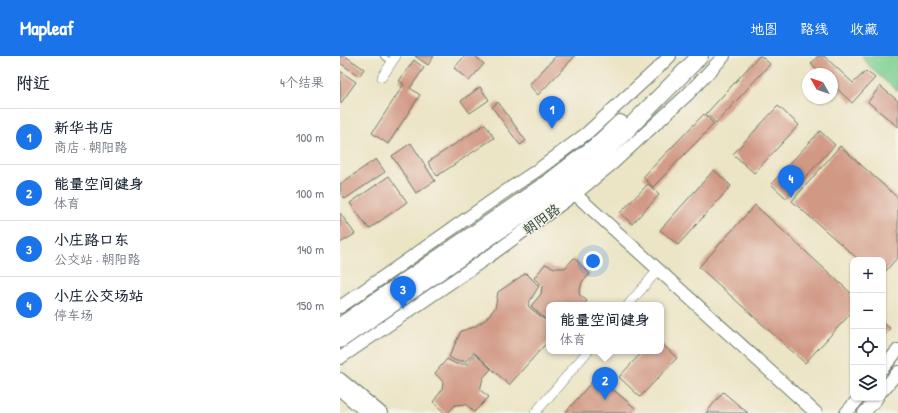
<!DOCTYPE html>
<html lang="zh">
<meta charset="utf-8">
<style>
:root{--surface:#fff;--page:#f6f6f7;--text:#1f2937;--muted:#747a83;--line:#e0e1e3;--accent:#1a73e8}
body{margin:0;font-family:"Patrick Hand","LXGW WenKai TC",sans-serif;background:var(--page);color:var(--text)}
.controls{position:absolute;right:12px;bottom:12px;display:grid;overflow:hidden;border-radius:8px;box-shadow:0 1px 3px #0004}
.controls button{width:36px;height:36px;display:grid;place-items:center;padding:0;border:0;border-bottom:1px solid var(--line);background:var(--surface);color:var(--text);font:20px sans-serif}
.compass{position:absolute;left:462px;top:12px;width:36px;height:36px;border-radius:50%;background:var(--surface);box-shadow:0 1px 3px #0004;rotate:310deg}
.you{position:absolute;left:253px;top:205px;width:14px;height:14px;margin:-10px;border:3px solid #fff;border-radius:50%;background:#1a73e8;box-shadow:0 0 0 6px #1a73e833}
.badge{display:grid;place-items:center;width:26px;height:26px;border-radius:50%;background:var(--accent);color:#fff;font-size:13px;font-weight:700}
.pin{position:absolute;translate:-50% -33px;filter:drop-shadow(0 1px 2px #0008)}
.pin::after{content:'';position:absolute;top:21px;width:14px;height:12px;background:inherit;clip-path:polygon(0 0,100% 0,50% 100%)}
.popup{position:absolute;left:206px;top:246px;width:118px;height:52px;box-sizing:border-box;display:grid;place-content:center;border-radius:8px;background:var(--surface);filter:drop-shadow(0 1px 3px #0005);font-size:13px;white-space:nowrap;color:var(--muted)}
.popup b{font-size:15px;color:var(--text)}
.popup::after{content:'';position:absolute;left:50%;top:100%;margin-left:-8px;border:8px solid transparent;border-top-color:var(--surface)}
.list{margin:0;padding:0;list-style:none}
h2{display:flex;justify-content:space-between;align-items:center;height:52px;margin:0;padding:0 16px;font-size:17px}
h2 small{font-size:13px;font-weight:400;color:var(--muted)}
.list li{display:grid;grid-template-columns:26px 1fr auto;gap:12px;align-items:center;box-sizing:border-box;height:56px;padding:0 16px;border-top:1px solid var(--line)}
.list b{display:block;font-size:15px;white-space:nowrap}
.list p{margin:0;font-size:13px;white-space:nowrap;color:var(--muted)}
.list em{font-size:13px;font-style:normal;color:var(--muted)}
.icon{flex:none;width:22px;height:22px;fill:none;stroke:currentColor;stroke-width:2;stroke-linecap:round;stroke-linejoin:round}
.map{position:relative;flex:none;width:558px;height:357px;overflow:hidden}
header{display:flex;align-items:center;gap:24px;box-sizing:border-box;height:56px;padding:0 20px;background:var(--accent);color:#fff}
header strong{font-size:19px}
nav{display:flex;gap:22px;margin-inline-start:auto;font-size:14px}
main{display:flex}
aside{flex:1;background:var(--surface)}
.map>svg:first-child{display:block}
</style>
<header>
<strong>Mapleaf</strong>
<nav><a>地图</a><a>路线</a><a>收藏</a></nav>
</header>
<main>
<aside>
<h2>附近<small>4个结果</small></h2>
<ul class="list">
<li><span class="badge">1</span><div><b>新华书店</b><p>商店 · 朝阳路</p></div><em>100 m</em></li>
<li><span class="badge">2</span><div><b>能量空间健身</b><p>体育</p></div><em>100 m</em></li>
<li><span class="badge">3</span><div><b>小庄路口东</b><p>公交站 · 朝阳路</p></div><em>140 m</em></li>
<li><span class="badge">4</span><div><b>小庄公交场站</b><p>停车场</p></div><em>150 m</em></li>
</ul>
</aside>
<div class="map">
<svg width="558" height="357" viewBox="0 0 558 357">
<rect width="100%" height="100%" fill="#f7f3e8"/>
<filter id="ink" filterUnits="userSpaceOnUse"><feTurbulence type="fractalNoise" baseFrequency=".025" numOctaves="2"/><feDisplacementMap in="SourceGraphic" scale="8" xChannelSelector="R" yChannelSelector="G"/><feConvolveMatrix kernelMatrix="1 2 1 2 8 2 1 2 1" color-interpolation-filters="sRGB"/></filter>
<filter id="wash" filterUnits="userSpaceOnUse"><feTurbulence type="fractalNoise" baseFrequency=".012" numOctaves="4" result="noise"/><feDisplacementMap in="SourceGraphic" scale="16" xChannelSelector="R" yChannelSelector="G"/><feGaussianBlur stdDeviation="0.9" result="paint"/><feColorMatrix in="noise" values="0 0 0 0 0 0 0 0 0 0 0 0 0 0 0 0 0 1.4 0 .05"/><feComposite in="paint" operator="in"/></filter>
<g filter="url(#wash)">
<rect width="100%" height="100%" fill="#ebe4c5"/>
<path fill="#7dcf90" stroke="#4e8662" d="M522,0H558V35C545,25 531,14 522,0Z"/>
<g id="blocks">
<path fill="#d19884" d="M0,0H5L24,13L19,20L0,7Z
M75,0H94L88,9Z
M125,0H135L144,8L129,25L114,12Z
M216,0H235L198,39L189,29Z
M419,0H421L430,8L376,67L366,58Z
M478,0H484L513,27L526,15L535,22L512,47L492,28V18H481L471,8Z
M74,4L84,12L70,32L80,39L48,88L32,77L64,28L59,25Z
M0,15L16,26L1,47H0Z
M540,30L558,45V71L528,46Z
M140,31L149,44L130,57L121,45Z
M158,46L186,85L180,89L152,51Z
M438,50L459,69L414,117L393,98Z
M364,58L374,68L313,131L303,121Z
M145,68L154,82L97,120L88,106Z
M480,75L495,89L446,142L431,128Z
M71,87L95,125L76,137L52,100Z
M500,90L558,142V201L543,218V204H519L452,145Z
M36,103L45,116L5,143L0,136V128Z
M374,114L391,130L338,189L320,174Z
M49,120L67,146L29,173L10,147Z
M308,128L319,139L292,168L280,157Z
M415,149L513,239V255L465,307L359,211Z
M0,157L15,178L0,187Z
M234,202L250,218L242,226L239,238L247,245L244,249H209V258L205,263L191,250L201,238L202,230L194,222L205,208L215,212H225Z
M186,217L199,230L188,248L189,251L209,267V284L169,329L134,296L126,305H116L109,301L121,275L134,271L145,264L155,252L158,236Z
M543,267L550,272L543,281Z
M321,287L337,302L300,341L279,321L303,295H321Z
M135,298L151,313L143,322L140,334L149,341L134,356L126,348L115,349L108,357H105L93,346L102,334L103,326L95,317L107,303L116,308H127Z
M257,320L295,352L291,357H225Z
M383,336L408,357H366Z"/>
</g>
</g>
<g filter="url(#ink)">
<use href="#blocks" fill-opacity="0" stroke="#667767" stroke-width="1"/>
<g fill="none" stroke-linecap="round" stroke-linejoin="round">
<g stroke="#667767" stroke-width="6">
<path id="lane" d="M43,0L52,6"/>
</g>
<g stroke="#667767" stroke-width="10">
<path id="street" d="M42,21L56,0
M288,249L318,214
M195,357L248,295"/>
</g>
<g stroke="#667767" stroke-width="14">
<path id="secondary" d="M235,138L476,357
M0,251L169,133L199,113L247,77L319,11L330,0
M0,302L151,199L235,138L273,107L348,38L384,0
M543,312L558,294
M0,323L41,357
M0,334L27,357
M543,334L558,316
M506,357L519,342
M524,357L537,342"/>
</g>
<g stroke="#667767" stroke-width="18">
<path id="highway" d="M0,270L209,126L257,89L280,67
M0,284L217,135L264,97L360,0"/>
</g>
<use href="#lane" stroke="#fff" stroke-width="4.5"/>
<use href="#street" stroke="#fff" stroke-width="9"/>
<use href="#secondary" stroke="#fff" stroke-width="12"/>
<use href="#highway" stroke="#fff" stroke-width="16"/>
</g>
</g>
<g text-anchor="middle" dominant-baseline="central" stroke-width="3" stroke-linejoin="round" paint-order="stroke">
<g font-size="14" fill="#1f3d34" stroke="#f7f3e8">
<text transform="translate(201 163) rotate(-36)">朝阳路</text>
</g>
</g>
</svg>
<div class="controls">
<button>+</button>
<button>−</button>
<button><svg class="icon" aria-label="locate" viewBox="0 0 24 24"><circle cx="12" cy="12" r="6"/><path d="M12 2v4M12 18v4M2 12h4M18 12h4"/></svg></button>
<button><svg class="icon" aria-label="layers" viewBox="0 0 24 24"><path d="M12 4l9 5-9 5-9-5zM3 14l9 5 9-5"/></svg></button>
</div>
<svg class="compass" viewBox="-18 -18 36 36"><path d="M0-13l5 13h-10z" fill="#e53935"/><path d="M0 13l5-13h-10z" fill="#747a83"/></svg>
<div class="you"></div>
<div class="pin badge" style="left:212px;top:73px">1</div>
<div class="pin badge" style="left:265px;top:344px">2</div>
<div class="popup"><b>能量空间健身</b>体育</div>
<div class="pin badge" style="left:63px;top:253px">3</div>
<div class="pin badge" style="left:451px;top:142px">4</div>
</div>
</main>
